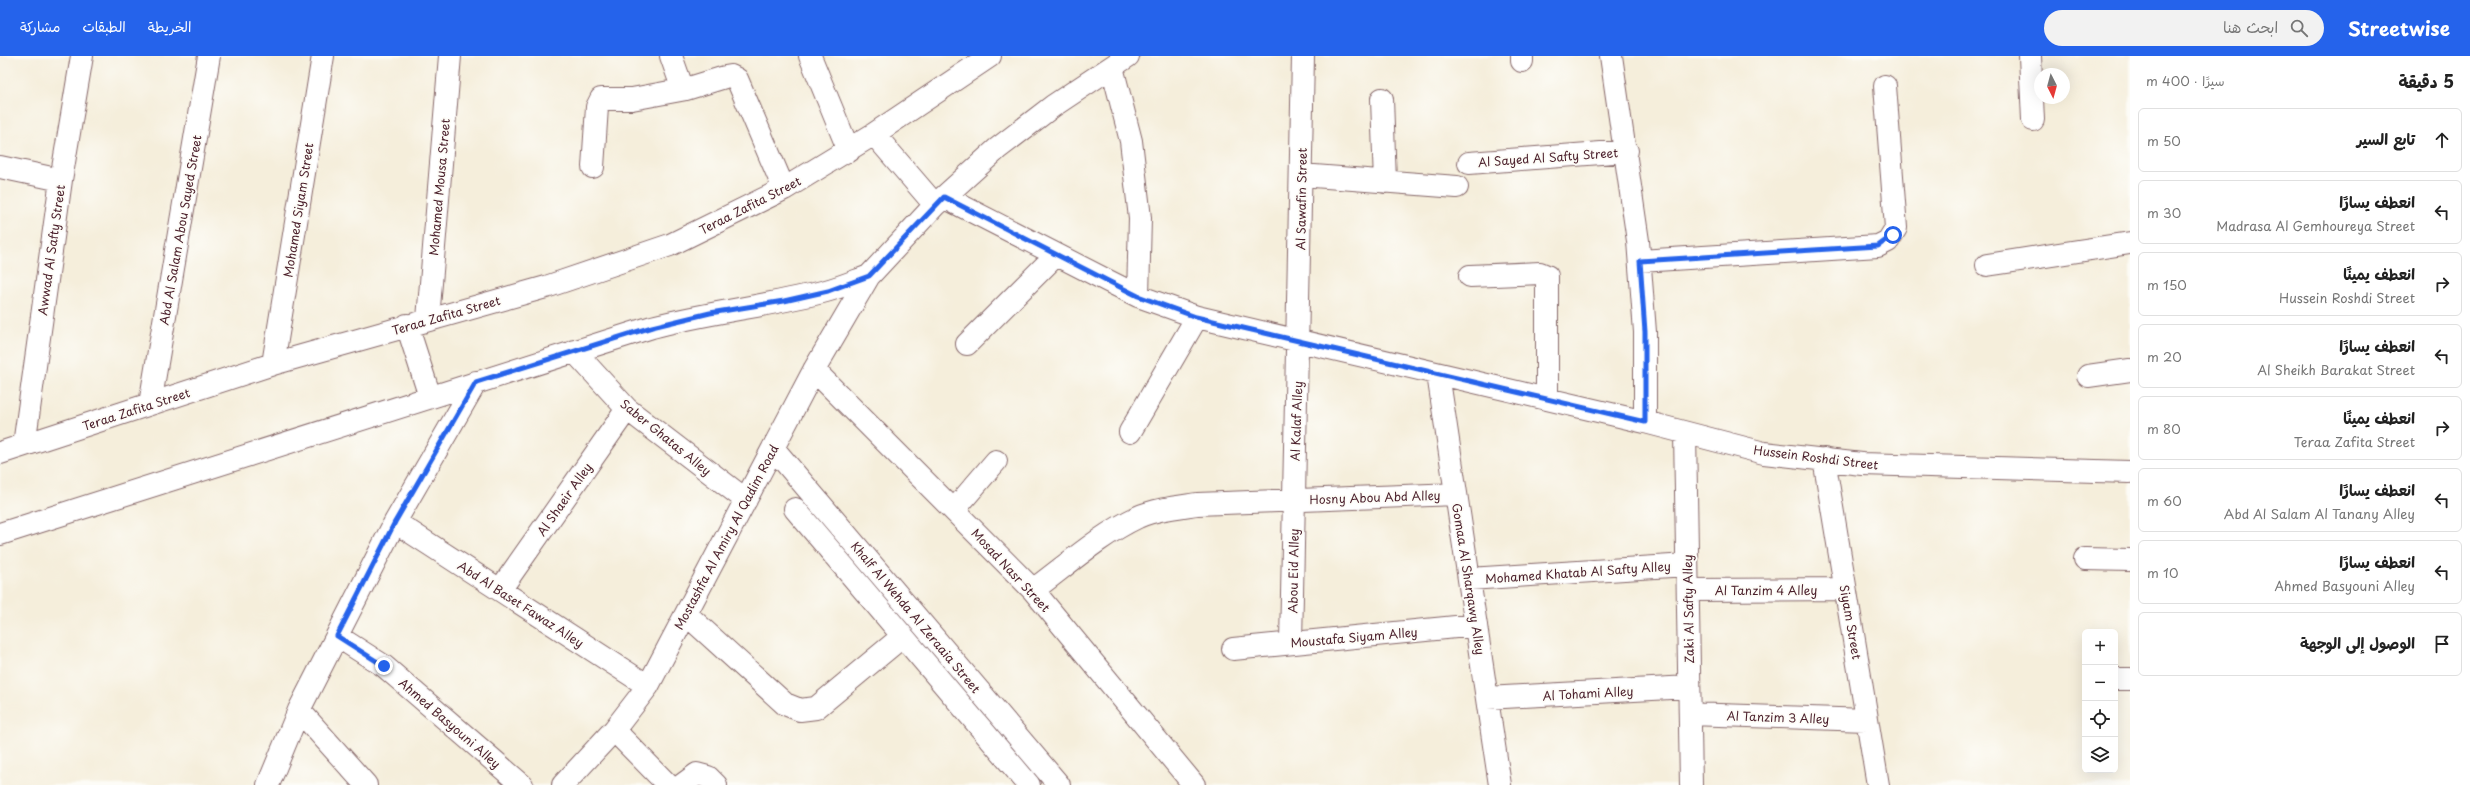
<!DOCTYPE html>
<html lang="ar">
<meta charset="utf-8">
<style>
:root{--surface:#fff;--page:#f2f2f2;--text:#222;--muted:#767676;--line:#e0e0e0;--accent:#2563eb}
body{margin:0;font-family:"Playpen Sans","Playpen Sans Arabic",sans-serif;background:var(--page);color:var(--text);direction:rtl}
.controls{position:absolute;right:12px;bottom:12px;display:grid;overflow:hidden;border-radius:6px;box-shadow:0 4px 16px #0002}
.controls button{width:36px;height:36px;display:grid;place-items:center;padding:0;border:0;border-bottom:1px solid var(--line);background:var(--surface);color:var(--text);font:20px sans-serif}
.compass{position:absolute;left:2034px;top:12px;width:36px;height:36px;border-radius:50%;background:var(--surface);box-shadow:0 4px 16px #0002;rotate:174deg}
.stop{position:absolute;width:12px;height:12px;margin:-9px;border:3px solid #2563eb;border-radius:50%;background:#fff}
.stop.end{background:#2563eb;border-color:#fff;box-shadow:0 1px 4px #0008}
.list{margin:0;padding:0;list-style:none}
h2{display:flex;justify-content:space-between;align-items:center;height:52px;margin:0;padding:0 16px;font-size:17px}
h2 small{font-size:13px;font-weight:400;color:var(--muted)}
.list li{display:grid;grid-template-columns:26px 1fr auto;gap:12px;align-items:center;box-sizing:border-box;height:64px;margin:0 8px 8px;padding:0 8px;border:1px solid var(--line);border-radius:6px}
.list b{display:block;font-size:15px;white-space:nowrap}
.list p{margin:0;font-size:13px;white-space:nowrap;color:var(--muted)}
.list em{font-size:13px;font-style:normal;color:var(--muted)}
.icon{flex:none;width:22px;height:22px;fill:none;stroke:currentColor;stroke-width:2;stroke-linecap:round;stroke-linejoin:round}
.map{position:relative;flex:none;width:2130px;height:729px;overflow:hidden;direction:ltr}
header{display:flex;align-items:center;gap:24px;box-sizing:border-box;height:56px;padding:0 20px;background:var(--accent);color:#fff}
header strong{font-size:19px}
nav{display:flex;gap:22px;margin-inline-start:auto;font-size:14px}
.search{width:280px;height:36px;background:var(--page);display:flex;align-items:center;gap:10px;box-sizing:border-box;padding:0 14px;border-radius:22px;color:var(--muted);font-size:15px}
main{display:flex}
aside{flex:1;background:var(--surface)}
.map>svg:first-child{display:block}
</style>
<header>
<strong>Streetwise</strong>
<div class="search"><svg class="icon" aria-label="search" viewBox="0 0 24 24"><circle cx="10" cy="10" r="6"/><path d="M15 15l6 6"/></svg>ابحث هنا</div>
<nav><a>الخريطة</a><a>الطبقات</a><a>مشاركة</a></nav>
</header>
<main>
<aside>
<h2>5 دقيقة<small>سيرًا · 400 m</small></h2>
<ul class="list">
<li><svg class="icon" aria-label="ahead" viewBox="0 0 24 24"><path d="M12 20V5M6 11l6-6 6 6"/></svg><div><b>تابع السير</b></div><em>50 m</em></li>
<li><svg class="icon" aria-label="left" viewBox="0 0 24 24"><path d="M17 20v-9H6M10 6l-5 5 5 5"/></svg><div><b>انعطف يسارًا</b><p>Madrasa Al Gemhoureya Street</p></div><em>30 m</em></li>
<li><svg class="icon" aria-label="right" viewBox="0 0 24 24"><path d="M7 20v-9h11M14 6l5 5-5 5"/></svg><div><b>انعطف يمينًا</b><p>Hussein Roshdi Street</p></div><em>150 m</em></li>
<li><svg class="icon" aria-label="left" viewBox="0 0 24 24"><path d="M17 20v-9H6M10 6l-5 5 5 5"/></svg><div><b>انعطف يسارًا</b><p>Al Sheikh Barakat Street</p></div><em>20 m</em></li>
<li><svg class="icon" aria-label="right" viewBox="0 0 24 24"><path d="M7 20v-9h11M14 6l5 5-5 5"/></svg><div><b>انعطف يمينًا</b><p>Teraa Zafita Street</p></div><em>80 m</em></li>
<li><svg class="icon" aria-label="left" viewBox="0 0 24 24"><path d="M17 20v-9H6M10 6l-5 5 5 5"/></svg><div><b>انعطف يسارًا</b><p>Abd Al Salam Al Tanany Alley</p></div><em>60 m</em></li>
<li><svg class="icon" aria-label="left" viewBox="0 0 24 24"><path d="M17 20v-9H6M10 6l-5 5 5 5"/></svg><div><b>انعطف يسارًا</b><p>Ahmed Basyouni Alley</p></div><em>10 m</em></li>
<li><svg class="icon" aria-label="arrive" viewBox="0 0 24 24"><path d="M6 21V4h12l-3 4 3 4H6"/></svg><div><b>الوصول إلى الوجهة</b></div></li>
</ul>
</aside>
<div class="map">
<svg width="2130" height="729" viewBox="0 0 2130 729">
<rect width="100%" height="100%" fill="#fdfcf7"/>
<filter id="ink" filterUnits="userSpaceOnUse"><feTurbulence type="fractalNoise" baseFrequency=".025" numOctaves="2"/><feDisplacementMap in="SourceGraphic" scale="8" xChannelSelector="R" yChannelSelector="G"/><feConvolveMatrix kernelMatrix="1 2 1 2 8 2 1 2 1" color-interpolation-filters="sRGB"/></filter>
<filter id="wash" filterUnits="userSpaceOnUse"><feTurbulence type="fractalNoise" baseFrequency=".012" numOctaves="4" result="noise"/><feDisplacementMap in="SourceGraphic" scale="16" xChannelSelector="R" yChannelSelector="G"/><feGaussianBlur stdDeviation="0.9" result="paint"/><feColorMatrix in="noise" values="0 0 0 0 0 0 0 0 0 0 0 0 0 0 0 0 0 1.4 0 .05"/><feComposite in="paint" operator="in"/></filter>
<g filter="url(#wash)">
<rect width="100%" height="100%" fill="#f5eedb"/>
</g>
<g filter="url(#ink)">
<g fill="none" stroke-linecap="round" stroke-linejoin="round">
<g stroke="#866769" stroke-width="24">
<path id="minor" d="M671,0L682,31L686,33L725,21L731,20L737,23L784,133
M810,0L849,95
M1522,0V5
M1611,0L1638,185L1645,276V366
M2030,0L2033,64
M1112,11L1131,85L1140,162L1138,240
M1382,43L1385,126
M874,78L935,149
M1469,107L1627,95
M0,111L61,124
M593,111L597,51L601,43H632L686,33
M1301,119L1457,131
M944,141L1108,225L1138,240L1197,261L1645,366L1764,397L1862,408L2130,416
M1640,205L1878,190L1888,185L1896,172L1885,30
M1987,209L2130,187
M1470,220L1540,217L1547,220V343
M428,263L450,0
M407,269L430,341
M967,288L1056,199
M574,295L627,353L746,444
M273,308L323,0
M814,314L1033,534L1194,729
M1438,318L1500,729
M2088,320L2130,314
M150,348L209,0
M1130,376L1197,261
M1685,377L1691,729
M24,389L61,124L82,0
M773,392L1059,729
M0,397L273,308L546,231L670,189L784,133L874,78L990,0
M1824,403L1878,729
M795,453L1029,729
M954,454L996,405
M395,466L648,630
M0,478L652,271C709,256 769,250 826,235C841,231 855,225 869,220
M2085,503L2130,504
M1469,523L1687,509
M500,534L627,353
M1033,534C1067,509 1100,479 1138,461C1156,453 1177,451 1197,448L1456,438
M1688,534L1845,533
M686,558L785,648L800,654L816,652L903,580
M337,580L384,610L522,729
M1291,587L1303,0
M1233,593L1476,569
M2115,623H2130
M1487,642L1689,631
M299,654L366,729
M1690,658L1867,664
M614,674L668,729
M268,729L299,654L395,466L476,326
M563,729L614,674L648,630L814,314L869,220L935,149L997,93L1053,50L1128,0
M682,729L697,718L708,721L716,729"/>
</g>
<use href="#minor" stroke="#fff" stroke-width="22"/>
</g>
</g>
<g fill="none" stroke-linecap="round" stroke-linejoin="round" filter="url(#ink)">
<path stroke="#2563eb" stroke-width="5" d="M384,610L337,580L395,466L476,326L652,271L710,257L784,245L828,235L869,220L944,141L1108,225L1138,240L1196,261L1645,366V276L1640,205L1878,190L1893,179"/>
</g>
<g text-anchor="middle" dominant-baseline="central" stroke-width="3.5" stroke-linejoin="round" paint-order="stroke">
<g font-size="12" fill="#4a1f2b" stroke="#fdfcf7">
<text transform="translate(1548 101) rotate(-4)">Al Sayed Al Safty Street</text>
<text transform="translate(439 131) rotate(-85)">Mohamed Mousa Street</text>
<text transform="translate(1301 143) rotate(-89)">Al Sawafin Street</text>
<text transform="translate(750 149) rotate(-27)">Teraa Zafita Street</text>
<text transform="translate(298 154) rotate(-81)">Mohamed Siyam Street</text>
<text transform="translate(180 174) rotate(-80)">Abd Al Salam Abou Sayed Street</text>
<text transform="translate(51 194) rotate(-82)">Awwad Al Safty Street</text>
<text transform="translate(446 259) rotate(-16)">Teraa Zafita Street</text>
<text transform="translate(136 353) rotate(-18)">Teraa Zafita Street</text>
<text transform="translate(1296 365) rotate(-88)">Al Kalaf Alley</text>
<text transform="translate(666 381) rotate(39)">Saber Ghatas Alley</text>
<text transform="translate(1816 401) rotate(7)">Hussein Roshdi Street</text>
<text transform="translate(1375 441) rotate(-2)">Hosny Abou Abd Alley</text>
<text transform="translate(564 443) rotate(-55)">Al Shaeir Alley</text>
<text transform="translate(726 481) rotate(-62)">Mostashfa Al Amiry Al Qadim Road</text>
<text transform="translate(1011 514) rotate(47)">Mosad Nasr Street</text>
<text transform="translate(1293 515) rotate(-89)">Abou Eid Alley</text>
<text transform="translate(1578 516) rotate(-4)">Mohamed Khatab Al Safty Alley</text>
<text transform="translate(1469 523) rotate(81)">Gomaa Al Sharqawy Alley</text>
<text x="1766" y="534">Al Tanzim 4 Alley</text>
<text transform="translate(521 548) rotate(33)">Abd Al Baset Fawaz Alley</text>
<text transform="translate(1688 553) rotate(-91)">Zaki Al Safty Alley</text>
<text transform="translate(916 561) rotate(50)">Khalf Al Wehda Al Zeraaia Street</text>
<text transform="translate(1851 566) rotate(80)">Siyam Street</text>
<text transform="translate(1354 581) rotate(-5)">Moustafa Siyam Alley</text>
<text transform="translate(1588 637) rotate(-3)">Al Tohami Alley</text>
<text transform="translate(1778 661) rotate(2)">Al Tanzim 3 Alley</text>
<text transform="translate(450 667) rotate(41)">Ahmed Basyouni Alley</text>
</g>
</g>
</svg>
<div class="controls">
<button>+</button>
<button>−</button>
<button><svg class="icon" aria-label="locate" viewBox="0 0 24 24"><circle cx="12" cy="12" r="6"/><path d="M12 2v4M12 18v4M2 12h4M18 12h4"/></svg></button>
<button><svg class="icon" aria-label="layers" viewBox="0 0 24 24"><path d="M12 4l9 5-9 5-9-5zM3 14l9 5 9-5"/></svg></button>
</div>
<svg class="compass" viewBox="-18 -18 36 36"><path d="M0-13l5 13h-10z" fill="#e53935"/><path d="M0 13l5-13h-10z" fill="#767676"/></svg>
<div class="stop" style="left:1893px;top:179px"></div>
<div class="stop end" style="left:384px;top:610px"></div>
</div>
</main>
